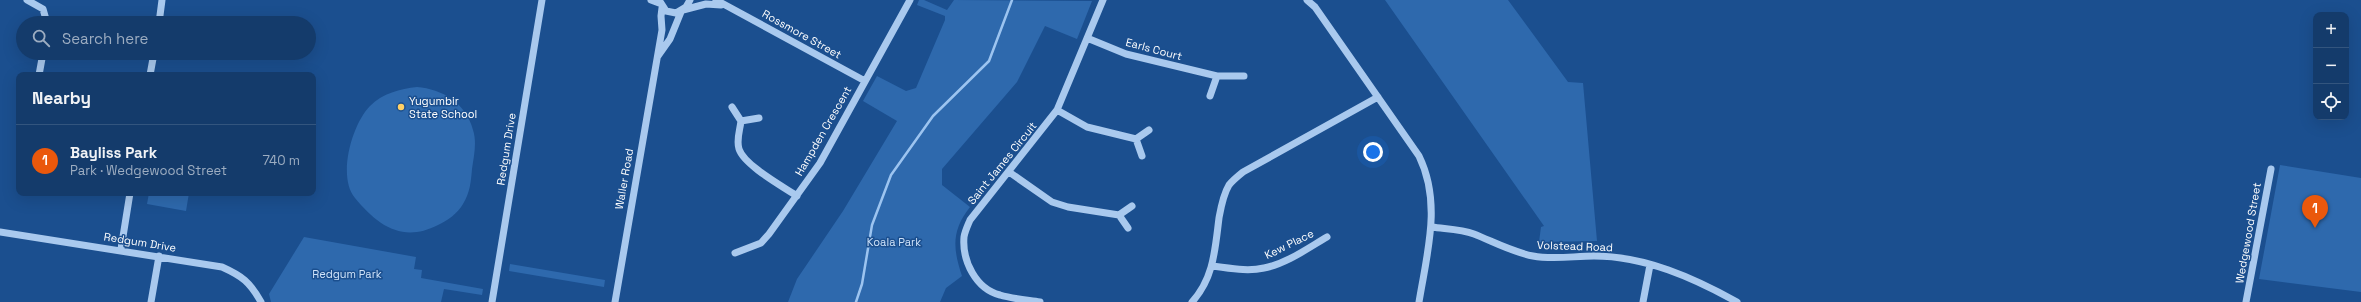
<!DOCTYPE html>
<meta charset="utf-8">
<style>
:root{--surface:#143b6b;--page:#1d4271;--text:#f1f3f6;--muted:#9dadc1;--line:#33557e;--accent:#ea580c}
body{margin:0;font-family:"Space Grotesk",sans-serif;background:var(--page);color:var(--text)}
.controls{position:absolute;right:12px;top:12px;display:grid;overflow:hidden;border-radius:8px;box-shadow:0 4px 16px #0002}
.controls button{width:36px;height:36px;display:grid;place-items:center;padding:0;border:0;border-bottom:1px solid var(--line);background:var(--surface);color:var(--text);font:20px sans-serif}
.you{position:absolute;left:1373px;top:152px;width:14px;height:14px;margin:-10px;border:3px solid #fff;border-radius:50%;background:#1a73e8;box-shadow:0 0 0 6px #1a73e833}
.badge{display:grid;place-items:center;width:26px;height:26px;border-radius:50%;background:var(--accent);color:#fff;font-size:13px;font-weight:700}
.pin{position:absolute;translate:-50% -33px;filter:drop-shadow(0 1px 2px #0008)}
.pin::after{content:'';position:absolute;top:21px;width:14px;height:12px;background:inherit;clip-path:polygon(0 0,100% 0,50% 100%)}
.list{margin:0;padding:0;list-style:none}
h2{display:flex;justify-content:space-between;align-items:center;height:52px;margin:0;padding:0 16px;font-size:17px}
h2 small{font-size:13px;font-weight:400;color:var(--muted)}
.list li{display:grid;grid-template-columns:26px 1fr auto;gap:12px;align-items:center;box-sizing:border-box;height:72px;padding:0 16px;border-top:1px solid var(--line)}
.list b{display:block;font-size:15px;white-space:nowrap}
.list p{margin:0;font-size:13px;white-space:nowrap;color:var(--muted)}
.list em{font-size:13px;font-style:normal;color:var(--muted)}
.icon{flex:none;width:22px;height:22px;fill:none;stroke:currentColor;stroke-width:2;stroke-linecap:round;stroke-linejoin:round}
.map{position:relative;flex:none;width:2361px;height:302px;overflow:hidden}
.search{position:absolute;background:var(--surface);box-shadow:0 4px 16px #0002;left:16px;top:16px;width:300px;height:44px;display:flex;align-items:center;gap:10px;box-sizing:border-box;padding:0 14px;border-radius:22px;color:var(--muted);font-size:15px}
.panel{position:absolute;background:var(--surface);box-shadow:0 4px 16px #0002;left:16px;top:72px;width:300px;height:124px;border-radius:8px}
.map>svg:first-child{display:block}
</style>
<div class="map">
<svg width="2361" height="302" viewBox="0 0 2361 302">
<rect width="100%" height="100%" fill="#1b4f8f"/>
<path fill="#2e69ad" d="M919,0H924L947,10L954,0L1092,1L1077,39L1045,26L1017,82L942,169V185L970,207C951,231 953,249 962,276L946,288L940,302H788L797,279L843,211L897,121L863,101L877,76L906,91L916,88L945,20V16L917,5Z
M1385,0H1508L1568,82L1583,83L1597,241L1539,242L1541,227L1544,226Z
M417,87C442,89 466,103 473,130C477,142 474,156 472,169C471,181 470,193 463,204C458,213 447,221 438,225C403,243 378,226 355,198C337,177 352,124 370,106C383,93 400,89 417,87Z
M2280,165L2361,178V292L2259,279Z
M149,193H189L186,211L147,204Z
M304,237L416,257L414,269L422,270L421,278L483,289L482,295L444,289L441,302H271L269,294Z
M510,264L605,280L604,287L509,271Z"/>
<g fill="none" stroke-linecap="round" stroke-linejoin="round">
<path stroke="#9cc4f0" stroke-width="2.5" d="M856,302L862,284L872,225L891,175L933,116L989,61L1012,0"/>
<path stroke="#a9c9ee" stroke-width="7" d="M27,0L43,9L47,23
M651,0L659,3
M659,0L666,11L676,13L686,7L690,0
M716,0L865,81
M1307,0L1315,7L1419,156C1442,203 1427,253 1419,302
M683,10L706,4L721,5
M159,23L162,0
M1087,38L1126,54L1217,76
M658,56L670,39L681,12
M39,75L43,53
M150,75L154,53
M1210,96L1217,76H1244
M732,107L741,121L759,118
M1057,110L1087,127L1136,139
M741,121C740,130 736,140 739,149C744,165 782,186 797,196
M1142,156L1136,139L1149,130
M1009,172L1052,202L1068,207L1119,215
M1432,227C1445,229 1461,229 1474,234C1494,242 1512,252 1533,256C1553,260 1574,256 1594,256C1645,256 1694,278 1737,302
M1128,228L1119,215L1132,206
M0,232L222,267C242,276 250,282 261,302
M121,249L130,193
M735,253L761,243L769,234L820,163L910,0
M1212,266C1229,268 1247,272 1264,268C1286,264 1308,248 1327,237
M151,302L159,256
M492,302L542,0
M615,302L662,30L661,16L662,8
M1040,302C1027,300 1013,299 1000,295C976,289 962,261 964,237C965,231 968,225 970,220L1057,110L1103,0
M1192,302C1214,278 1215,249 1219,218C1221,207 1223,195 1229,185C1233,180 1238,176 1243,172L1378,97
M1643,302L1650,265
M2246,302L2271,169"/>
</g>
<circle fill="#ffd166" stroke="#1b4f8f" stroke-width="1.5" cx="401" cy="107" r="4"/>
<g text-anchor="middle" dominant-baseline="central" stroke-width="3" stroke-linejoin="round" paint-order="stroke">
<g font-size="11" fill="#fff" stroke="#1b4f8f">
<text transform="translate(802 34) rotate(29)">Rossmore Street</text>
<text transform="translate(1154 49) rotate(15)">Earls Court</text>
<text transform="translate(823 131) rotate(-60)">Hampden Crescent</text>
<text transform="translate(506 149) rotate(-81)">Redgum Drive</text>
<text transform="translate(1002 163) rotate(-51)">Saint James Circuit</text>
<text transform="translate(624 179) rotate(-80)">Waller Road</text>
<text transform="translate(2248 233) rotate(-80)">Wedgewood Street</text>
<text transform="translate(140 242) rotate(9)">Redgum Drive</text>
<text transform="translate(1289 244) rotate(-26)">Kew Place</text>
<text transform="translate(1575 246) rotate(2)">Volstead Road</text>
</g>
<g font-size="11" fill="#fff" stroke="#1b4f8f" text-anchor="start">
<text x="409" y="101">Yugumbir<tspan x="409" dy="13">State School</tspan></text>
</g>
<g font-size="11" fill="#cfe3fa" stroke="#1b4f8f">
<text x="894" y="242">Koala Park</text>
<text x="347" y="274">Redgum Park</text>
</g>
</g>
</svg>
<div class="controls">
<button>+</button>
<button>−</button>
<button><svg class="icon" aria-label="locate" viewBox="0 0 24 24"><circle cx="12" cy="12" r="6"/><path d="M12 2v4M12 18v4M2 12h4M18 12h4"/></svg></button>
</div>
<div class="you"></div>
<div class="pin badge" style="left:2315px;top:228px">1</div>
<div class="search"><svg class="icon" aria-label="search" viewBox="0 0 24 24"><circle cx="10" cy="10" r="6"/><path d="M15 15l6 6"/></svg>Search here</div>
<section class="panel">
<h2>Nearby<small></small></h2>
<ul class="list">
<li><span class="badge">1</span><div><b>Bayliss Park</b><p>Park · Wedgewood Street</p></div><em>740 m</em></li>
</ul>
</section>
</div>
